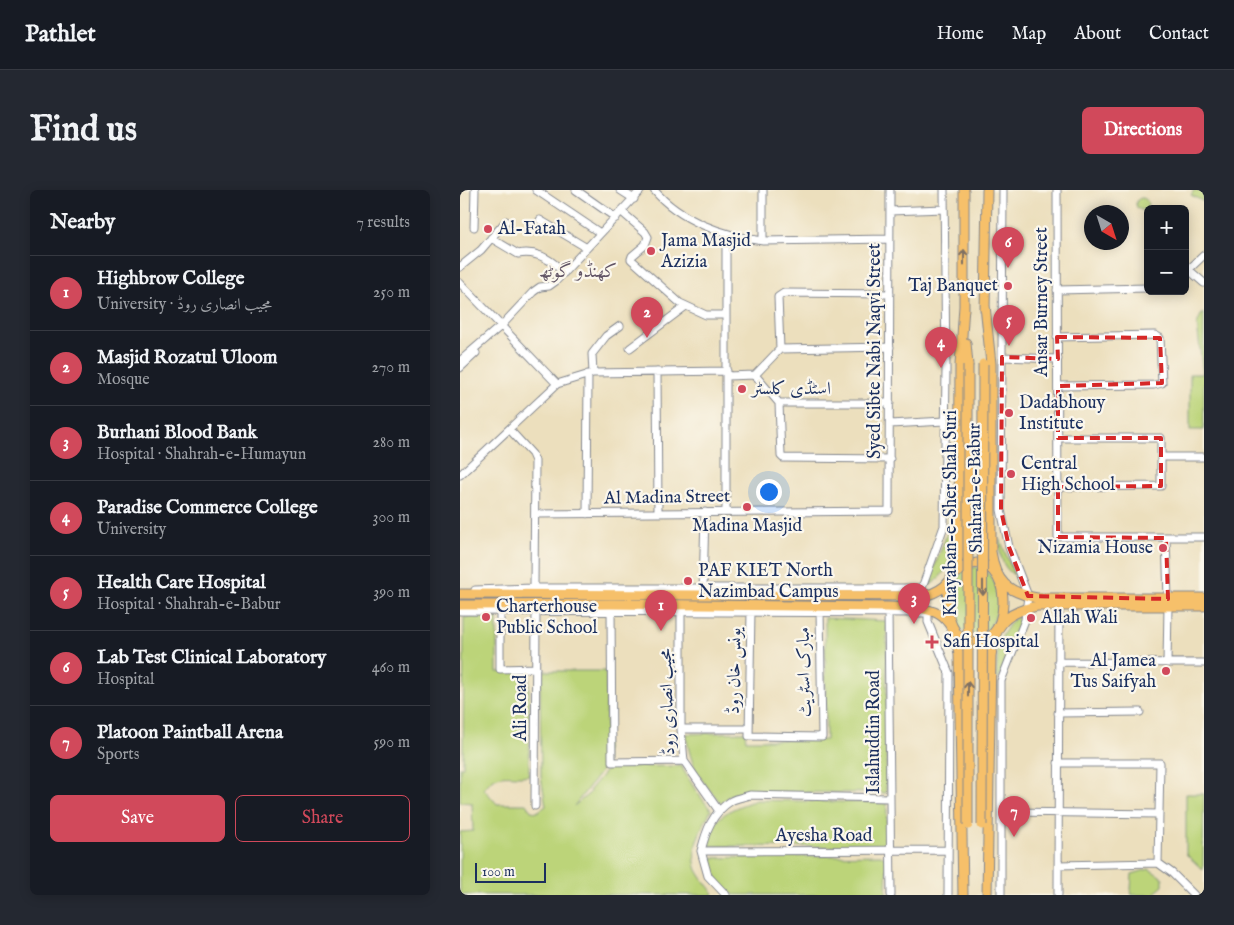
<!DOCTYPE html>
<meta charset="utf-8">
<style>
:root{--surface:#171b24;--page:#242831;--text:#f1f3f6;--muted:#9ea1a6;--line:#363941;--accent:#d1495b}
body{margin:0;font-family:"IM FELL English",Amiri,serif;background:var(--page);color:var(--text)}
.controls{position:absolute;right:15px;top:15px;display:grid;overflow:hidden;border-radius:8px;box-shadow:0 2px 12px #0003}
.controls button{width:45px;height:45px;display:grid;place-items:center;padding:0;border:0;border-bottom:1px solid var(--line);background:var(--surface);color:var(--text);font:25px sans-serif}
.compass{position:absolute;left:624px;top:15px;width:45px;height:45px;border-radius:50%;background:var(--surface);box-shadow:0 2px 12px #0003;rotate:141deg}
.scale{position:absolute;left:15px;bottom:12px;width:71px;box-sizing:border-box;padding-left:5px;border:2px solid #1b2f5e;border-top:0;font-size:14px;line-height:18px;white-space:nowrap;color:#1b2f5e;-webkit-text-stroke:4px #fbf7ec;paint-order:stroke}
.you{position:absolute;left:308px;top:301px;width:18px;height:18px;margin:-12px;border:4px solid #fff;border-radius:50%;background:#1a73e8;box-shadow:0 0 0 8px #1a73e833}
.badge{display:grid;place-items:center;width:32px;height:32px;border-radius:50%;background:var(--accent);color:#fff;font-size:16px;font-weight:700}
.pin{position:absolute;translate:-50% -41px;filter:drop-shadow(0 1px 2px #0008)}
.pin::after{content:'';position:absolute;top:26px;width:18px;height:15px;background:inherit;clip-path:polygon(0 0,100% 0,50% 100%)}
.list{margin:0;padding:0;list-style:none}
h2{display:flex;justify-content:space-between;align-items:center;height:65px;margin:0;padding:0 20px;font-size:21px}
h2 small{font-size:16px;font-weight:400;color:var(--muted)}
.list li{display:grid;grid-template-columns:32px 1fr auto;gap:15px;align-items:center;box-sizing:border-box;height:75px;padding:0 20px;border-top:1px solid var(--line)}
.list b{display:block;font-size:19px;white-space:nowrap}
.list p{margin:0;font-size:16px;white-space:nowrap;color:var(--muted)}
.list em{font-size:16px;font-style:normal;color:var(--muted)}
.actions{display:flex;gap:10px;padding:15px 20px}
.actions a{flex:1;padding:11px 0;border:1px solid var(--accent);border-radius:8px;text-align:center;font-size:18px;color:var(--accent)}
.actions .main{background:var(--accent);color:#fff}
.map{position:relative;flex:none;width:744px;height:705px;overflow:hidden;border-radius:8px}
header{display:flex;align-items:center;gap:30px;box-sizing:border-box;height:70px;padding:0 25px;background:var(--surface);border-bottom:1px solid var(--line)}
header strong{font-size:24px}
nav{display:flex;gap:28px;margin-inline-start:auto;font-size:18px}
.intro{display:flex;align-items:center;justify-content:space-between;box-sizing:border-box;height:120px;padding:0 30px}
h1{margin:0;font-size:35px}
.button{padding:12px 22px;border-radius:8px;background:var(--accent);color:#fff;font-size:18px;font-weight:700}
main{display:flex;gap:30px;padding:0 30px}
aside{flex:1;background:var(--surface);border-radius:8px;box-shadow:0 2px 12px #0003}
.map>svg:first-child{display:block}
</style>
<header>
<strong>Pathlet</strong>
<nav><a>Home</a><a>Map</a><a>About</a><a>Contact</a></nav>
</header>
<div class="intro"><h1>Find us</h1><a class="button">Directions</a></div>
<main>
<aside>
<h2>Nearby<small>7 results</small></h2>
<ul class="list">
<li><span class="badge">1</span><div><b>Highbrow College</b><p>University · مجیب انصاری روڈ</p></div><em>250 m</em></li>
<li><span class="badge">2</span><div><b>Masjid Rozatul Uloom</b><p>Mosque</p></div><em>270 m</em></li>
<li><span class="badge">3</span><div><b>Burhani Blood Bank</b><p>Hospital · Shahrah-e-Humayun</p></div><em>280 m</em></li>
<li><span class="badge">4</span><div><b>Paradise Commerce College</b><p>University</p></div><em>300 m</em></li>
<li><span class="badge">5</span><div><b>Health Care Hospital</b><p>Hospital · Shahrah-e-Babur</p></div><em>390 m</em></li>
<li><span class="badge">6</span><div><b>Lab Test Clinical Laboratory</b><p>Hospital</p></div><em>460 m</em></li>
<li><span class="badge">7</span><div><b>Platoon Paintball Arena</b><p>Sports</p></div><em>590 m</em></li>
</ul>
<div class="actions"><a class="main">Save</a><a>Share</a></div>
</aside>
<div class="map">
<svg width="744" height="705" viewBox="0 0 744 705">
<rect width="100%" height="100%" fill="#fbf7ec"/>
<filter id="ink" filterUnits="userSpaceOnUse"><feTurbulence type="fractalNoise" baseFrequency=".02" numOctaves="2"/><feDisplacementMap in="SourceGraphic" scale="10" xChannelSelector="R" yChannelSelector="G"/><feConvolveMatrix kernelMatrix="1 2 1 2 8 2 1 2 1" color-interpolation-filters="sRGB"/></filter>
<filter id="wash" filterUnits="userSpaceOnUse"><feTurbulence type="fractalNoise" baseFrequency=".0096" numOctaves="4" result="noise"/><feDisplacementMap in="SourceGraphic" scale="20" xChannelSelector="R" yChannelSelector="G"/><feGaussianBlur stdDeviation="1.12" result="paint"/><feColorMatrix in="noise" values="0 0 0 0 0 0 0 0 0 0 0 0 0 0 0 0 0 1.4 0 .05"/><feComposite in="paint" operator="in"/></filter>
<g filter="url(#wash)">
<rect width="100%" height="100%" fill="#ecdfbd"/>
<path fill="#bcd479" stroke="#6c826c" d="M734,0H744V12L731,5Z
M676 14a6 6 0 1 1 12 0a6 6 0 1 1-12 0Z
M744,123V240H730V184H743L737,134L741,125Z
M495,317C494,349 499,373 471,395H469L468,394L488,341L489,318Z
M540,349L554,385C542,378 538,362 540,349Z
M515,377C547,381 544,446 513,444C508,444 503,442 499,438C489,427 489,394 500,383C504,380 510,379 515,377Z
M4,427L37,428V482L69,481V585C49,589 39,578 24,599L37,614H66L71,621L77,622L86,616L81,587L80,481H146V575L114,616L131,602L129,601L149,577L221,576L236,601L251,620C242,638 229,659 237,680C241,688 248,696 253,703L252,705H0V642L13,641L12,613L0,612V577H3Z
M557,427H562L563,429L538,489H536L538,452L551,432Z
M365,428L427,431L426,603L321,602L272,604L261,613C239,588 231,578 226,544L285,542L286,550H366Z
M726,604H744L743,680L726,664Z
M297,610L427,613L426,657L250,656C248,626 273,618 297,610Z
M421,665L427,669L426,705H274C260,696 252,685 250,668Z
M689,679L703,688V696L692,705H672L671,700L672,684Z"/>
</g>
<g filter="url(#ink)">
<g fill="none" stroke-linecap="round" stroke-linejoin="round">
<g stroke="#84878e" stroke-width="9">
<path id="minor" d="M76,0L140,43
M116,0L156,28
M160,0L174,9
M194,0C220,31 264,46 303,51L430,49
M597,0L598,347H744
M430,21L484,19
M162,22L185,42L188,47L185,55L172,66L171,69L173,71L220,113L246,125H266
M80,30L127,58
M14,37L15,0
M31,48L58,64C77,60 92,70 104,83
M303,51V0
M0,77L21,60L46,31
M729,80L744,93
M725,83L744,65
M0,93L97,194
M597,100L688,98
M597,147L695,145L700,148L702,193L694,195L598,196
M170,158L226,116
M320,159L318,107L324,103L430,104
M542,167L598,169
M0,171L43,134L73,102L80,97L89,96L96,91L181,0
M0,178L16,163
M197,182L198,323
M133,183L132,164L146,146L160,136
M295,185L319,213H430
M267,186L295,185L320,159L430,157
M319,213L321,266L323,268L430,269
M430,234L485,231
M49,239L72,264L75,271L74,398
M598,248H701V296L598,297
M701,267H744
M0,285L97,194L133,183L267,181
M266,322V44
M75,324L429,321L430,0
M127,324L128,184
M706,348L708,409
M462,398L484,336L486,179L484,0
M15,400L74,398H462L465,406
M243,402L245,322
M221,418V539L224,571L259,621
M151,419L152,572L224,571
M291,420L289,546L362,547L360,420
M428,420L431,705
M468,420V432L489,483L488,705
M0,421C155,422 310,421 465,423
M40,421V479L76,478
M598,472L744,473
M707,473L708,416
M598,523L680,522
M221,539H289
M598,573H700L698,673
M75,616L76,421
M541,622L699,624
M241,661L488,660
M241,661C246,641 252,623 271,611C276,608 284,607 290,605L429,608
M241,661L248,686L266,705
M598,675L698,673L712,683L734,705
M541,705V491L565,430L568,406L549,357L541,320L543,0
M598,705L599,413"/>
</g>
<g stroke="#84878e" stroke-width="11">
<path id="major" d="M504,0V120
M525,115L531,174V362C536,392 547,402 577,408H744
M525,120L527,0
M506,153L508,175
M517,373C523,374 529,376 533,381C547,396 546,430 532,445C529,449 524,451 519,452C498,457 488,432 487,414C487,393 494,376 517,373Z
M0,404L465,406C488,399 495,388 499,365L500,175L504,116
M0,415L151,414L428,417C469,418 493,416 499,465L503,705
M527,705L531,466C534,435 546,422 577,416H744"/>
</g>
<use href="#minor" stroke="#fff" stroke-width="7"/>
<use href="#major" stroke="#f6c06b" stroke-width="9"/>
<g stroke="#84878e" stroke-width="11" stroke-linecap="butt">
<path id="major-bridge" d="M508,175V635
M522,635L523,174"/>
</g>
<use href="#major-bridge" stroke="#f6c06b" stroke-width="9"/>
</g>
<defs><path id="oneway-shaft" d="M-6 0H5M1.5-3L5.5 0L1.5 3" fill="none" stroke-width="1.6" stroke-linecap="round" stroke-linejoin="round" transform="scale(1.25)"/></defs>
<g stroke="#7e7064">
<use href="#oneway-shaft" transform="translate(504 67) rotate(-90)"/>
<use href="#oneway-shaft" transform="translate(523 398) rotate(90)"/>
<use href="#oneway-shaft" transform="translate(508 499) rotate(-90)"/>
</g>
</g>
<path fill="none" stroke="#d62828" stroke-width="4" stroke-dasharray="10 6" stroke-linejoin="round" d="M597,147L700,148L702,193L598,196V248H701V296L598,297V347L706,348L708,409L568,406L549,357L541,320L542,167L598,169Z"/>
<g fill="#d1495b" stroke="#fbf7ec" stroke-width="2">
<circle cx="28" cy="39" r="5"/>
<circle cx="191" cy="61" r="5"/>
<circle cx="548" cy="96" r="5"/>
<circle cx="282" cy="199" r="5"/>
<circle cx="549" cy="223" r="5"/>
<circle cx="551" cy="284" r="5"/>
<circle cx="287" cy="317" r="5"/>
<circle cx="703" cy="358" r="5"/>
<circle cx="228" cy="391" r="5"/>
<circle cx="26" cy="427" r="5"/>
<circle cx="571" cy="428" r="5"/>
<path d="M469.5 444.5h5v5h5v5h-5v5h-5v-5h-5v-5h5z"/>
<circle cx="706" cy="481" r="5"/>
</g>
<g text-anchor="middle" dominant-baseline="central" stroke-width="4.5" stroke-linejoin="round" paint-order="stroke">
<g font-size="18" fill="#1b2f5e" stroke="#fbf7ec" text-anchor="start">
<text x="38" y="39">Al-Fatah</text>
<text x="201" y="51">Jama Masjid<tspan x="201" dy="21">Azizia</tspan></text>
<text x="538" y="96" text-anchor="end">Taj Banquet</text>
<text x="292" y="199">اسٹڈی کلسٹر</text>
<text x="559" y="213">Dadabhouy<tspan x="559" dy="21">Institute</tspan></text>
<text x="561" y="274">Central<tspan x="561" dy="21">High School</tspan></text>
<text x="287" y="336" text-anchor="middle">Madina Masjid</text>
<text x="693" y="358" text-anchor="end">Nizamia House</text>
<text x="238" y="381">PAF KIET North<tspan x="238" dy="21">Nazimbad Campus</tspan></text>
<text x="36" y="417">Charterhouse<tspan x="36" dy="21">Public School</tspan></text>
<text x="581" y="428">Allah Wali</text>
<text x="483" y="452">Safi Hospital</text>
<text x="696" y="471" text-anchor="end">Al Jamea<tspan x="696" dy="21">Tus Saifyah</tspan></text>
</g>
<g font-size="18" fill="#1b2f5e" stroke="#fbf7ec">
<text transform="translate(582 112) rotate(-90)">Ansar Burney Street</text>
<text transform="translate(415 161) rotate(-90)">Syed Sibte Nabi Naqvi Street</text>
<text transform="translate(516 298) rotate(-91)">Shahrah-e-Babur</text>
<text transform="translate(207 308) rotate(-1)">Al Madina Street</text>
<text transform="translate(491 323) rotate(-90)">Khayaban-e-Sher Shah Suri</text>
<text transform="translate(275 481) rotate(-89)">یونس خان روڈ</text>
<text transform="translate(345 482) rotate(-91)">مبارک اسٹریٹ</text>
<text transform="translate(208 512) rotate(-92)">مجیب انصاری روڈ</text>
<text transform="translate(61 518) rotate(-90)">Ali Road</text>
<text transform="translate(414 542) rotate(-90)">Islahuddin Road</text>
<text x="364" y="646">Ayesha Road</text>
</g>
<g font-size="19" fill="#615465" stroke="#fbf7ec">
<text x="118" y="82">کھنڈو گوٹھ</text>
</g>
</g>
</svg>
<div class="controls">
<button>+</button>
<button>−</button>
</div>
<svg class="compass" viewBox="-18 -18 36 36"><path d="M0-13l5 13h-10z" fill="#e53935"/><path d="M0 13l5-13h-10z" fill="#9ea1a6"/></svg>
<div class="scale">100 m</div>
<div class="you"></div>
<div class="pin badge" style="left:201px;top:441px">1</div>
<div class="pin badge" style="left:187px;top:148px">2</div>
<div class="pin badge" style="left:454px;top:434px">3</div>
<div class="pin badge" style="left:481px;top:178px">4</div>
<div class="pin badge" style="left:549px;top:156px">5</div>
<div class="pin badge" style="left:548px;top:78px">6</div>
<div class="pin badge" style="left:554px;top:647px">7</div>
</div>
</main>
